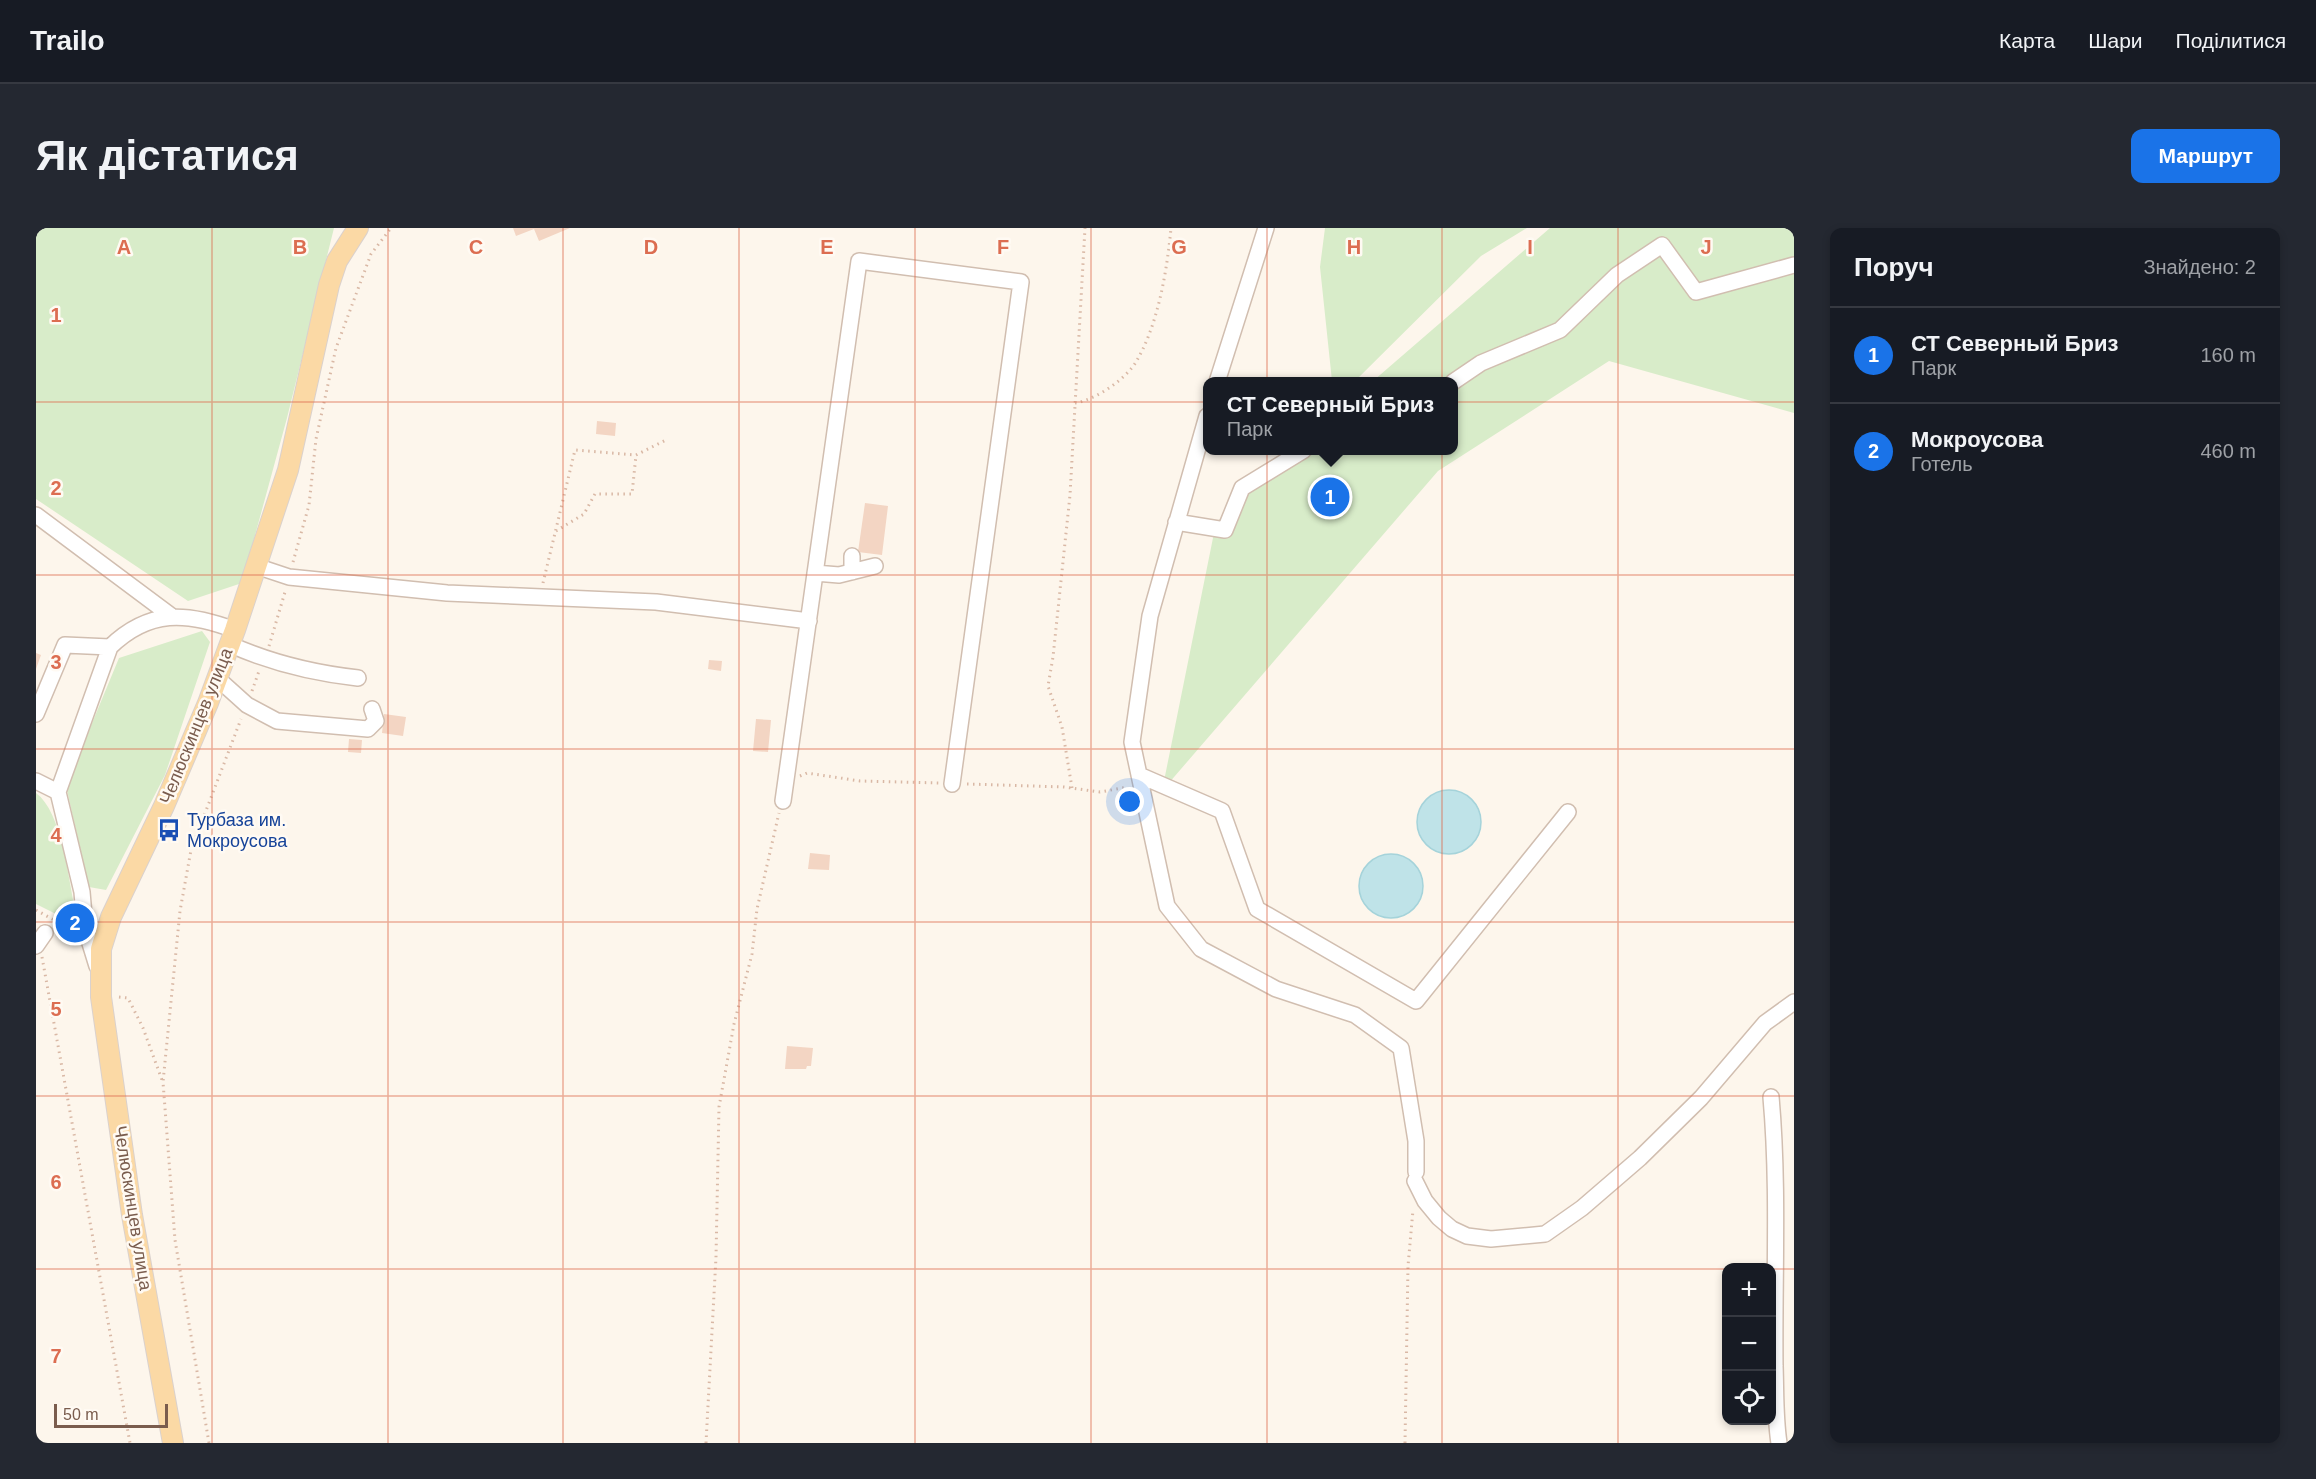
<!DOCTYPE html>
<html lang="uk">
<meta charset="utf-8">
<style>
:root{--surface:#171b24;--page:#242831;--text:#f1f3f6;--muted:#9ea1a6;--line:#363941;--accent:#1a73e8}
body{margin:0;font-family:Arial,sans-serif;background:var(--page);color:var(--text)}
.controls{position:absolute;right:18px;bottom:18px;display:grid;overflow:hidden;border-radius:12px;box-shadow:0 3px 9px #0003}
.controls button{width:54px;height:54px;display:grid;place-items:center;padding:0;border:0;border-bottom:2px solid var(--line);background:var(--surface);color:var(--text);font:30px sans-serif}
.scale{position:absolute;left:18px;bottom:15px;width:114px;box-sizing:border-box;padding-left:6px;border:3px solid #7a5c4d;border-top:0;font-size:16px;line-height:21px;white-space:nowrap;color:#7a5c4d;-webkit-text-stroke:4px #fffaf3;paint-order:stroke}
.you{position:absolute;left:1094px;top:574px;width:21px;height:21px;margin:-15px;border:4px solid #fff;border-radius:50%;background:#1a73e8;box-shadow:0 0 0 9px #1a73e833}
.badge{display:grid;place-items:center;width:39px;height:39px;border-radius:50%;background:var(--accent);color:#fff;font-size:20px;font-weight:700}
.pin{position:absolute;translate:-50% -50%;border:3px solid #fff;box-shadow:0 2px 6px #0006}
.popup{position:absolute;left:1167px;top:149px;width:255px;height:78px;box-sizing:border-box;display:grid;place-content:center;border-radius:12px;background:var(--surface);filter:drop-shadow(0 2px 4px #0005);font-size:20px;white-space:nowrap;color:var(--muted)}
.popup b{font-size:22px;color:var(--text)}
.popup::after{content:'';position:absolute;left:50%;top:100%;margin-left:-12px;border:12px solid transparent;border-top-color:var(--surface)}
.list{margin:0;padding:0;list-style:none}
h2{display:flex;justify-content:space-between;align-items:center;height:78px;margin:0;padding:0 24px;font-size:26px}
h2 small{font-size:20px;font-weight:400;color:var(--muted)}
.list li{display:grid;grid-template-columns:39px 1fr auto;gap:18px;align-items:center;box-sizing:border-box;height:96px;padding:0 24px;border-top:2px solid var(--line)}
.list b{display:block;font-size:22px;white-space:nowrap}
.list p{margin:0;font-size:20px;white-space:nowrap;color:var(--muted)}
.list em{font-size:20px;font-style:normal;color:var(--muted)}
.icon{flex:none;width:33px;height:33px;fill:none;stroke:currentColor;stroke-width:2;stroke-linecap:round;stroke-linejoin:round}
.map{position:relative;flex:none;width:1758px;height:1215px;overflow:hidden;border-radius:12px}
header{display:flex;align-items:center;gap:36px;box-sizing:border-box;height:84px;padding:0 30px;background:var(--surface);border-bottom:2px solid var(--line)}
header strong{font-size:28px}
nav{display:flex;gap:33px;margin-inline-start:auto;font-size:21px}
.intro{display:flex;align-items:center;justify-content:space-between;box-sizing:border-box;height:144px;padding:0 36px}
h1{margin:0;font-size:42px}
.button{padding:15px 27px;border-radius:12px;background:var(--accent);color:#fff;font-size:21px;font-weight:700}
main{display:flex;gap:36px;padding:0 36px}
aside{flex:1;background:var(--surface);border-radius:12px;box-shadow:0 3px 9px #0003}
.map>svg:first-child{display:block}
</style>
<header>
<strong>Trailo</strong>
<nav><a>Карта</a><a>Шари</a><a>Поділитися</a></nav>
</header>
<div class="intro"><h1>Як дістатися</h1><a class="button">Маршрут</a></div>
<main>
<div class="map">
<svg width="1758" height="1215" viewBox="0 0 1758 1215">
<rect width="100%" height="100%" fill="#fdf6ec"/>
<path fill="#d8ecc9" d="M0,0H298L251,190L206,355L152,373L0,271Z
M1289,0H1491L1445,28L1318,154L1296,153L1284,39Z
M1514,0H1758V185L1573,133L1402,243L1126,563L1180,295L1260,223L1417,222V154L1337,153Z
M166,403L174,414L129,547L70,662L53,659L30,558L83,430Z
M0,565C26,584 32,650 39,681L24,688L0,676Z"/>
<path fill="#bfe3e8" stroke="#a5d3da" stroke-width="1.5" d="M1381 594a32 32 0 1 1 64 0a32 32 0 1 1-64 0Z
M1323 658a32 32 0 1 1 64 0a32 32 0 1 1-64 0Z"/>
<path fill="#f3d5c3" d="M477,0H534L503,13L498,1L480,8Z
M561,193L580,195L579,208L560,206Z
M829,275L852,278L846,327L822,324Z
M0,425L5,427L0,441Z
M673,432L686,433L685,443L672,441Z
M348,486L370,489L367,508L346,505Z
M720,491L735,492L732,524L717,523Z
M313,511L326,512L325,525L312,524Z
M774,625L794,627L793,642L772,641Z
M751,818L777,820L775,838H771L770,841H749Z"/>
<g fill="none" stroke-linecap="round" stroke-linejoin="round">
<g stroke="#d1beb0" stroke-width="18">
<path id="minor" d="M1181,154L1230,0
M1417,154L1445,135L1524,102L1581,47L1626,17L1660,64L1758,37
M1171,188L1114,388L1096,514L1131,678L1165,721L1240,761L1319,787L1365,820L1380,913V944
M0,287L134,387
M1140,294L1189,302L1206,260L1268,222
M816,328V344
M220,338L253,349L411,365L620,374L773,393
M779,345L803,347L839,338
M193,416C235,435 277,445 322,450
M181,450L211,477L241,493L332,501L340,493L336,481
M0,486L29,417L74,419
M1103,547L1186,583L1221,681L1380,773L1532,584
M0,553L22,564
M747,573L823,33L985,54L916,556
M0,718L9,705
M61,738L49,699L46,664L22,564L74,419C113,381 151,384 199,402
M1735,869C1743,959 1738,1048 1739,1138C1740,1164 1739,1189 1743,1215
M1379,953L1389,973L1403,990L1416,1001L1431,1008L1455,1011L1509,1006L1546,980L1604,930L1665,870L1729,795L1758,774"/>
</g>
<g stroke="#dad1cd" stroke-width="22">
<path id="major" d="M137,1215L96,987L65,769V721L75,689L128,578L172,475L199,402L252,242L293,57L301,33L322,0"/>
</g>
<path stroke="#d9b8a5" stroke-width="3" stroke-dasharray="1.5 4.5" stroke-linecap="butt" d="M1039,175C1059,172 1089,152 1100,134C1122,97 1131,43 1135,0
M520,303L548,286L559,266H596L600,227
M257,334L273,277L280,211L300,120L335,26L355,0
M507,355L539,222L600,227L630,212
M233,418L249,364
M216,463L223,443
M764,548L771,545L824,553L904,555
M931,556L1028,559L1064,564L1092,559
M1036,560L1026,499L1012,458L1017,429L1034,267L1049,0
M0,682L25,696L34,697
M6,729L94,1215
M83,769L92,770L107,800L126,852
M173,1215L139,1012L127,854L144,683L155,622L205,491
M670,1215L680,1029L683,879L698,796L716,726L721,681L743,585
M1369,1215L1372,1038L1377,982"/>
<use href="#minor" stroke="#fff" stroke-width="15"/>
<use href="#major" stroke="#fbd9a5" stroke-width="20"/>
</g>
<path fill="none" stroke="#dc6d51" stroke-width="1.5" stroke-opacity="0.55" d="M176,0V1215M352,0V1215M527,0V1215M703,0V1215M879,0V1215M1055,0V1215M1231,0V1215M1406,0V1215M1582,0V1215M0,174H1758M0,347H1758M0,521H1758M0,694H1758M0,868H1758M0,1041H1690M1736,1041H1758"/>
<defs>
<g id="bus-bare" transform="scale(1.8)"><path d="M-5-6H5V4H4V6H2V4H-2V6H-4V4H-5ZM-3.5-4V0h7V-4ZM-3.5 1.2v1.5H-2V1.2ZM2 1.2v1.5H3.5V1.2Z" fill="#1a4fb4" stroke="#fffaf3" stroke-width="2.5" paint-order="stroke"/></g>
</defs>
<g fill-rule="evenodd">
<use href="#bus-bare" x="133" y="602"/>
</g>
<g text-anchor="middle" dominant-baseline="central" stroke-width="5" stroke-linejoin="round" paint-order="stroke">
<g font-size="18" fill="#7a5c4d" stroke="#fffaf3">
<text transform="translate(160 498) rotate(-68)">Челюскинцев улица</text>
<text transform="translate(97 980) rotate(81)">Челюскинцев улица</text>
</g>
<g font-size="18" fill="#164399" stroke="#fffaf3" text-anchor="start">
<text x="151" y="592">Турбаза им.<tspan x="151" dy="21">Мокроусова</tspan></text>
</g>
</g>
<g font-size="20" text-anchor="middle" font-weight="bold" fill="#dc6d51" stroke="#fffaf3" stroke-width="5" stroke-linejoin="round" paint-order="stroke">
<text x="88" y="26">A</text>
<text x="264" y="26">B</text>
<text x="440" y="26">C</text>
<text x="615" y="26">D</text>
<text x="791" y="26">E</text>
<text x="967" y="26">F</text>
<text x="1143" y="26">G</text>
<text x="1318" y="26">H</text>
<text x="1494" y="26">I</text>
<text x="1670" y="26">J</text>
<text x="20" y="94">1</text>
<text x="20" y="267">2</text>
<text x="20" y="441">3</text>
<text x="20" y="614">4</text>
<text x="20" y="788">5</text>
<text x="20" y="961">6</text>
<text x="20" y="1135">7</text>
</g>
</svg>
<div class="controls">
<button>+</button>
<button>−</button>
<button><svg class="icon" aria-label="locate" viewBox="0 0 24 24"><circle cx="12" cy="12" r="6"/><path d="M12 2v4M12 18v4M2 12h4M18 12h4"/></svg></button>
</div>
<div class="scale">50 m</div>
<div class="you"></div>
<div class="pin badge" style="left:1294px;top:269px">1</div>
<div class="popup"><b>СТ Северный Бриз</b>Парк</div>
<div class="pin badge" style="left:39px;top:695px">2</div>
</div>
<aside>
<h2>Поруч<small>Знайдено: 2</small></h2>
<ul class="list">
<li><span class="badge">1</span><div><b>СТ Северный Бриз</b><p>Парк</p></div><em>160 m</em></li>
<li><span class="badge">2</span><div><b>Мокроусова</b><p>Готель</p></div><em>460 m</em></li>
</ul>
</aside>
</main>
